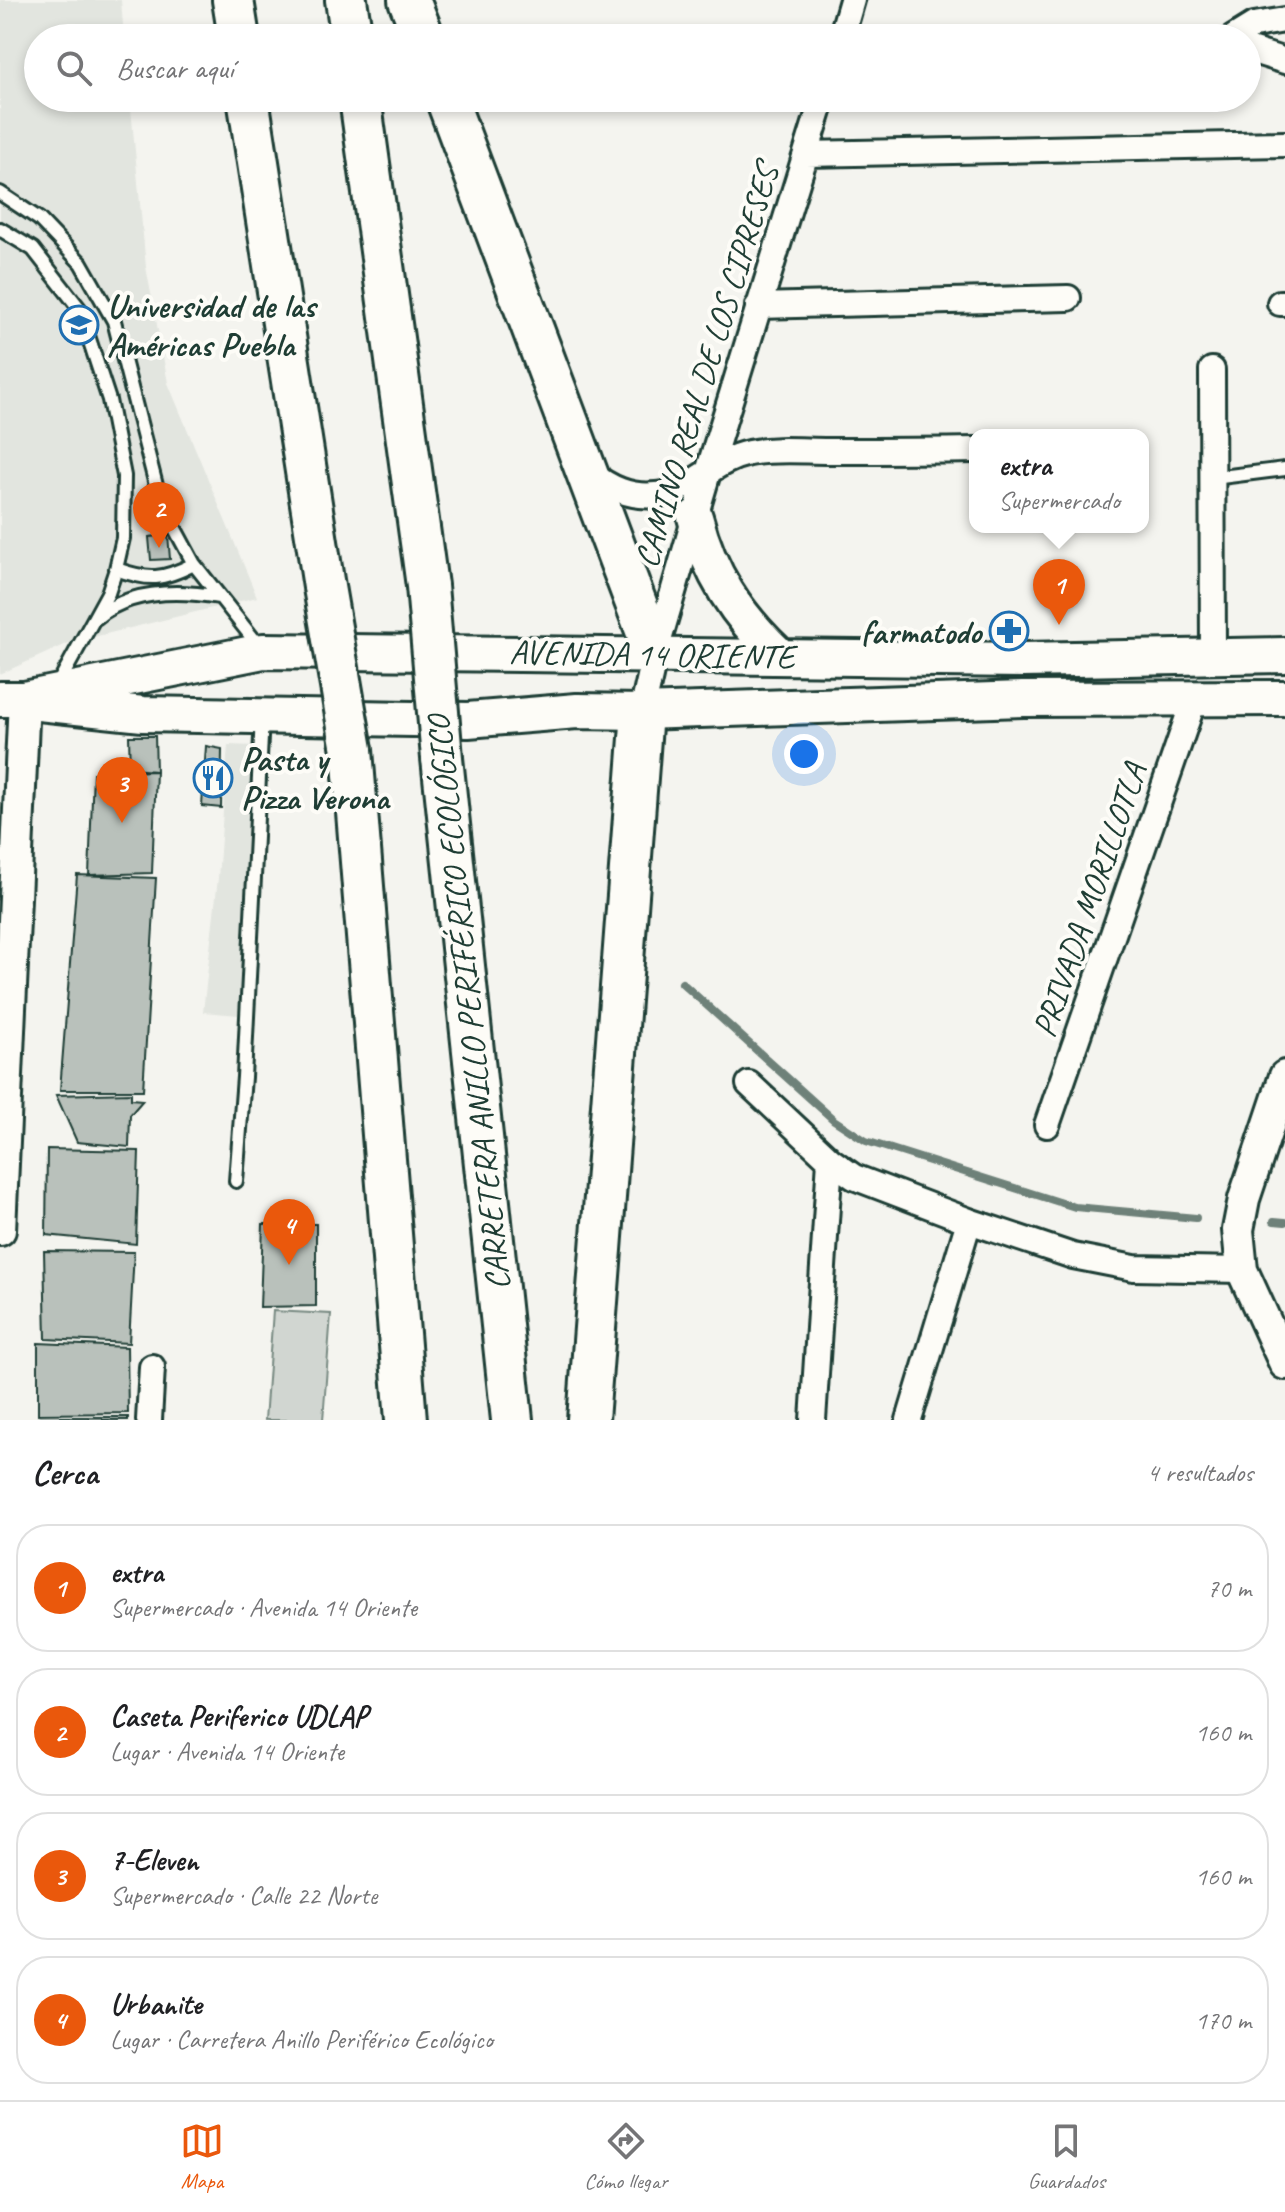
<!DOCTYPE html>
<html lang="es">
<meta charset="utf-8">
<style>
:root{--surface:#fff;--page:#f2f2f2;--text:#202124;--muted:#757577;--line:#e0e0e0;--accent:#ea580c}
body{margin:0;font-family:Caveat,sans-serif;background:var(--page);color:var(--text)}
.you{position:absolute;left:804px;top:754px;width:28px;height:28px;margin:-20px;border:6px solid #fff;border-radius:50%;background:#1a73e8;box-shadow:0 0 0 12px #1a73e833}
.badge{display:grid;place-items:center;width:52px;height:52px;border-radius:50%;background:var(--accent);color:#fff;font-size:26px;font-weight:700}
.pin{position:absolute;translate:-50% -66px;filter:drop-shadow(0 2px 4px #0008)}
.pin::after{content:'';position:absolute;top:42px;width:28px;height:24px;background:inherit;clip-path:polygon(0 0,100% 0,50% 100%)}
.popup{position:absolute;left:969px;top:429px;width:180px;height:104px;box-sizing:border-box;display:grid;place-content:center;border-radius:16px;background:var(--surface);filter:drop-shadow(0 2px 6px #0005);font-size:26px;white-space:nowrap;color:var(--muted)}
.popup b{font-size:30px;color:var(--text)}
.popup::after{content:'';position:absolute;left:50%;top:100%;margin-left:-16px;border:16px solid transparent;border-top-color:var(--surface)}
.list{margin:0;padding:0;list-style:none}
h2{display:flex;justify-content:space-between;align-items:center;height:104px;margin:0;padding:0 32px;font-size:34px}
h2 small{font-size:26px;font-weight:400;color:var(--muted)}
.list li{display:grid;grid-template-columns:52px 1fr auto;gap:24px;align-items:center;box-sizing:border-box;height:128px;margin:0 16px 16px;padding:0 16px;border:2px solid var(--line);border-radius:32px}
.list b{display:block;font-size:30px;white-space:nowrap}
.list p{margin:0;font-size:26px;white-space:nowrap;color:var(--muted)}
.list em{font-size:26px;font-style:normal;color:var(--muted)}
.icon{flex:none;width:44px;height:44px;fill:none;stroke:currentColor;stroke-width:2;stroke-linecap:round;stroke-linejoin:round}
.map{position:relative;flex:none;width:1285px;height:1420px;overflow:hidden}
.search{position:absolute;background:var(--surface);box-shadow:0 4px 12px #0003;left:24px;right:24px;top:24px;height:88px;display:flex;align-items:center;gap:20px;box-sizing:border-box;padding:0 28px;border-radius:44px;color:var(--muted);font-size:30px}
.sheet{height:680px;background:var(--surface)}
nav{display:flex;justify-content:space-around;align-items:center;box-sizing:border-box;height:112px;border-top:2px solid var(--line);background:var(--surface);font-size:22px;color:var(--muted)}
nav a{display:grid;justify-items:center;gap:4px}
nav .on{color:var(--accent)}
.map>svg:first-child{display:block}
</style>
<div class="map">
<svg width="1285" height="1420" viewBox="0 0 1285 1420">
<rect width="100%" height="100%" fill="#f4f4ef"/>
<filter id="ink" filterUnits="userSpaceOnUse"><feTurbulence type="fractalNoise" baseFrequency=".0125" numOctaves="2"/><feDisplacementMap in="SourceGraphic" scale="16" xChannelSelector="R" yChannelSelector="G"/><feConvolveMatrix kernelMatrix="1 2 1 2 8 2 1 2 1" color-interpolation-filters="sRGB"/></filter>
<g filter="url(#ink)">
<path fill="#e2e5df" d="M0,0H121L124,38H38V98H130L146,267L168,383L257,597L69,643L0,674Z
M228,745L256,746L239,1015L203,1012L218,878Z"/>
<path fill="#d1d6d1" stroke="#788a82" stroke-width="2" d="M273,1311L331,1314L323,1420H265Z"/>
<g fill="none" stroke-linecap="round" stroke-linejoin="round">
<path stroke="#6e8179" stroke-width="8" d="M682,983L834,1120L866,1141L1075,1207L1196,1218
M1274,1221L1285,1222"/>
</g>
<path fill="#b9c1bb" stroke="#1f3d34" stroke-width="2" d="M168,535L170,559L151,560L149,537Z
M129,736H155L156,771L130,769Z
M206,746L222,749L221,808L202,806Z
M156,771L152,873L89,875L93,773Z
M77,875L156,878L143,1090H60Z
M131,1093V1099L143,1100L130,1115L129,1147L77,1142L56,1095Z
M47,1149L139,1151L136,1244L46,1235Z
M263,1224H316V1306L260,1307Z
M44,1251L134,1252L129,1343L46,1339Z
M38,1343L127,1347L128,1413L38,1414Z
M40,1417H128V1420H41Z"/>
<g fill="none" stroke-linecap="round" stroke-linejoin="round">
<g stroke="#1f3d34" stroke-width="18">
<path id="service" d="M0,193L39,219L81,263L114,321L160,501L194,564L259,646
M0,229L33,249L79,308L109,400L124,476L123,538L116,569L108,593L57,686
M1213,478L1285,469
M116,569C150,581 162,580 194,564
M96,618C130,590 178,590 219,597
M236,1181L244,1077L262,717"/>
</g>
<g stroke="#1f3d34" stroke-width="30">
<path id="minor" d="M841,38L852,0
M1233,38L1254,25L1285,20
M1247,49L1285,61
M806,154L1285,144
M1280,303H1285
M758,306L1068,298
M1212,370L1213,656
M589,472C609,488 630,498 656,495C692,492 711,461 749,453C775,448 803,451 828,451C877,451 926,451 975,450
M642,712L655,654L709,469L823,98
M749,1084L830,1160L854,1177L969,1221L1073,1256L1134,1268L1242,1270
M1047,1125L1195,697
M149,1420L152,1367
M813,1420L830,1160
M909,1420L969,1221"/>
</g>
<g stroke="#1f3d34" stroke-width="36">
<path id="tertiary" d="M1285,1076L1244,1199L1238,1230L1242,1270L1285,1364
M0,1230L24,699"/>
</g>
<g stroke="#1f3d34" stroke-width="40">
<path id="secondary" d="M695,517C709,573 737,616 779,655
M0,699H24L263,651L1023,660L1285,655
M39,703L143,714L468,720L577,711L642,712L1023,699L1285,698"/>
</g>
<g stroke="#1f3d34" stroke-width="46">
<path id="trunk" d="M233,0L239,38
M346,0L352,38
M409,0L424,38
M248,98L324,587
M360,98L427,586
M446,98L655,654
M352,750L406,1420
M442,758L512,1420
M588,1420L642,712"/>
</g>
<use href="#service" stroke="#fdfcf7" stroke-width="12"/>
<use href="#minor" stroke="#fdfcf7" stroke-width="24"/>
<use href="#tertiary" stroke="#fdfcf7" stroke-width="30"/>
<use href="#secondary" stroke="#fdfcf7" stroke-width="34"/>
<use href="#trunk" stroke="#fdfcf7" stroke-width="40"/>
<g stroke="#1f3d34" stroke-width="46" stroke-linecap="butt">
<path id="trunk-bridge" d="M427,586L442,758
M324,587L352,750"/>
</g>
<use href="#trunk-bridge" stroke="#fdfcf7" stroke-width="40"/>
</g>
</g>
<defs>
<g id="university-ring" transform="scale(2)"><circle r="9.5" fill="#fdfcf7" stroke="#1f6fb2" stroke-width="1.5"/><path d="M0-5L7-2L0 1L-7-2ZM-4 1L0 2.5L4 1V4Q0 6-4 4Z" fill="#1f6fb2"/></g>
<g id="pharmacy-ring" transform="scale(2)"><circle r="9.5" fill="#fdfcf7" stroke="#1f6fb2" stroke-width="1.5"/><path d="M-2-6h4v4h4v4h-4v4h-4v-4h-4v-4h4Z" fill="#1f6fb2"/></g>
<g id="restaurant-ring" transform="scale(2)"><circle r="9.5" fill="#fdfcf7" stroke="#1f6fb2" stroke-width="1.5"/><path d="M-5-6h1v4h1v-4h1v4h1v-4h1v5L-1.5 .5V6h-2V.5L-5-1ZM5-6V6H3V1.5H1.5Q1.5-4 5-6Z" fill="#1f6fb2"/></g>
</defs>
<g fill-rule="evenodd">
<use href="#university-ring" x="79" y="325"/>
<use href="#pharmacy-ring" x="1009" y="631"/>
<use href="#restaurant-ring" x="213" y="778"/>
</g>
<g text-anchor="middle" dominant-baseline="central" stroke-width="8" stroke-linejoin="round" paint-order="stroke">
<g font-size="34" font-weight="bold" fill="#1f3d34" stroke="#fdfcf7" text-anchor="start">
<text x="107" y="305">Universidad de las<tspan x="107" dy="39">Américas Puebla</tspan></text>
<text x="981" y="631" text-anchor="end">farmatodo</text>
<text x="241" y="758">Pasta y<tspan x="241" dy="39">Pizza Verona</tspan></text>
</g>
<g font-size="34" fill="#1f3d34" stroke="#fdfcf7">
<text transform="translate(706 366) rotate(-73)">CAMINO REAL DE LOS CIPRESES</text>
<text transform="translate(652 654) rotate(1)">AVENIDA 14 ORIENTE</text>
<text transform="translate(1089 900) rotate(-71)">PRIVADA MORILLOTLA</text>
<text transform="translate(468 1003) rotate(-96)">CARRETERA ANILLO PERIFÉRICO ECOLÓGICO</text>
</g>
</g>
</svg>
<div class="you"></div>
<div class="pin badge" style="left:1059px;top:625px">1</div>
<div class="popup"><b>extra</b>Supermercado</div>
<div class="pin badge" style="left:159px;top:548px">2</div>
<div class="pin badge" style="left:122px;top:823px">3</div>
<div class="pin badge" style="left:289px;top:1265px">4</div>
<div class="search"><svg class="icon" aria-label="search" viewBox="0 0 24 24"><circle cx="10" cy="10" r="6"/><path d="M15 15l6 6"/></svg>Buscar aquí</div>
</div>
<section class="sheet">
<h2>Cerca<small>4 resultados</small></h2>
<ul class="list">
<li><span class="badge">1</span><div><b>extra</b><p>Supermercado · Avenida 14 Oriente</p></div><em>70 m</em></li>
<li><span class="badge">2</span><div><b>Caseta Periferico UDLAP</b><p>Lugar · Avenida 14 Oriente</p></div><em>160 m</em></li>
<li><span class="badge">3</span><div><b>7-Eleven</b><p>Supermercado · Calle 22 Norte</p></div><em>160 m</em></li>
<li><span class="badge">4</span><div><b>Urbanite</b><p>Lugar · Carretera Anillo Periférico Ecológico</p></div><em>170 m</em></li>
</ul>
</section>
<nav>
<a class="on"><svg class="icon" aria-label="map" viewBox="0 0 24 24"><path d="M3 6l6-2 6 2 6-2v14l-6 2-6-2-6 2zM9 4v14M15 6v14"/></svg>Mapa</a>
<a><svg class="icon" aria-label="directions" viewBox="0 0 24 24"><path d="M12 3l9 9-9 9-9-9zM9 14v-3h6M13 9l2 2-2 2"/></svg>Cómo llegar</a>
<a><svg class="icon" aria-label="saved" viewBox="0 0 24 24"><path d="M7 4h10v16l-5-4-5 4z"/></svg>Guardados</a>
</nav>
